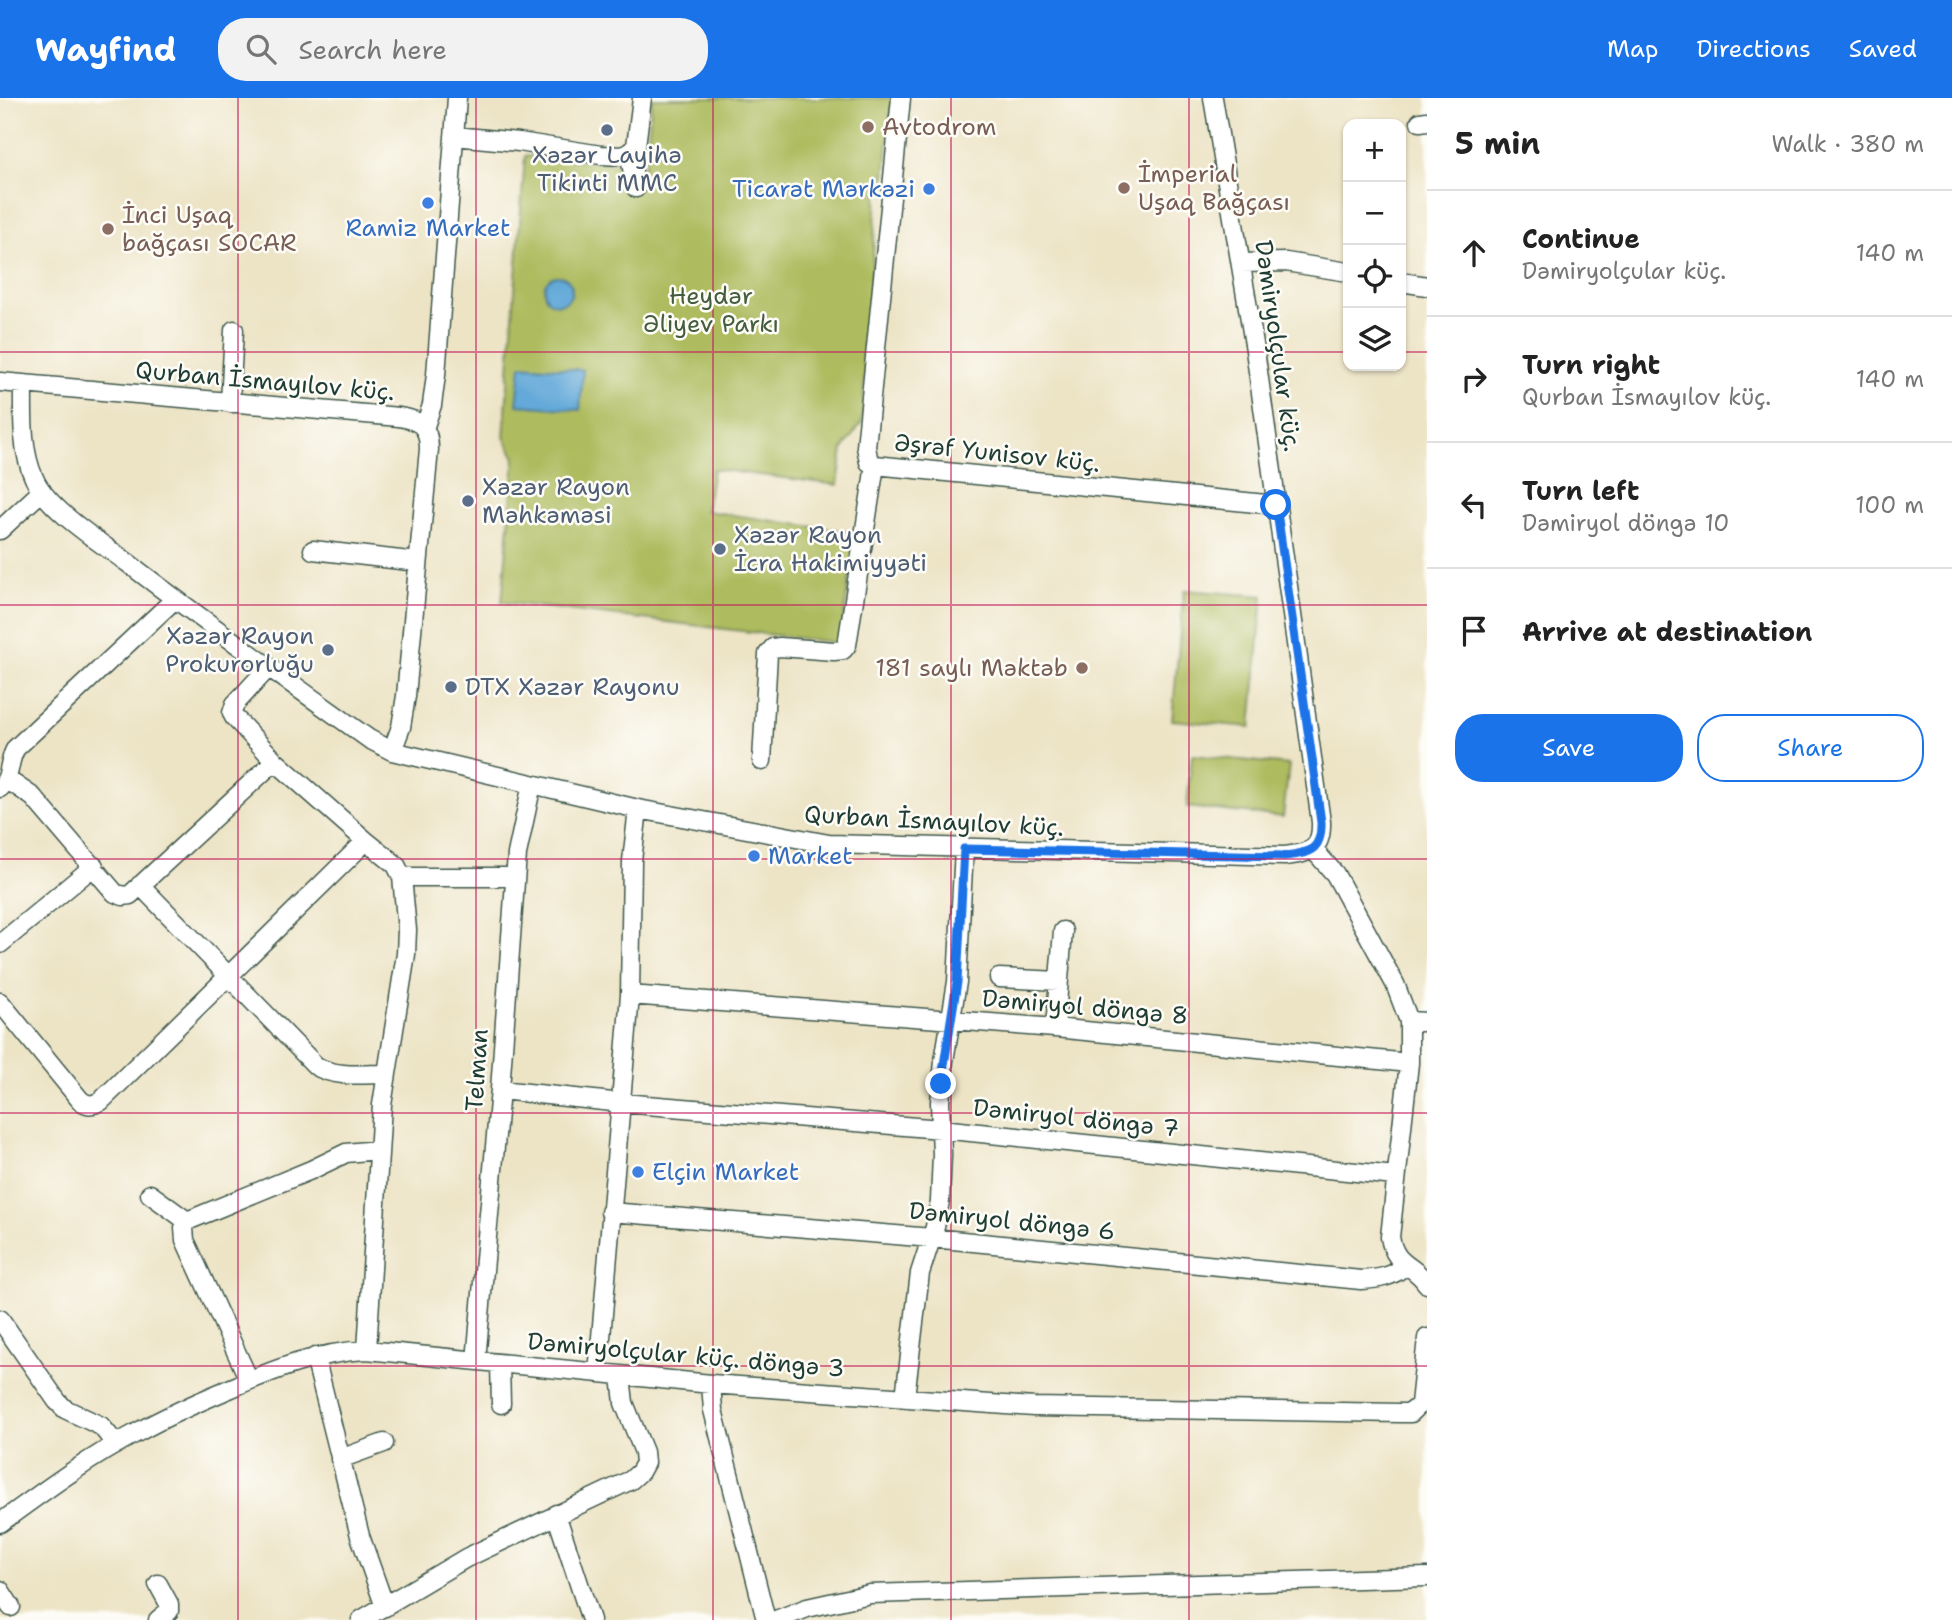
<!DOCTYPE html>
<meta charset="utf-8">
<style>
:root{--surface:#fff;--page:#f2f2f2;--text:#222;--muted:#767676;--line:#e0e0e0;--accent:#1a73e8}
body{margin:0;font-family:"Shantell Sans",sans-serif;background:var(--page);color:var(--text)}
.controls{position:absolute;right:21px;top:21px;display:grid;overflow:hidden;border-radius:14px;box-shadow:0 2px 5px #0004}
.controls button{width:63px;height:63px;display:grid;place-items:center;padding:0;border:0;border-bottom:2px solid var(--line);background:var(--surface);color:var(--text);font:35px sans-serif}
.stop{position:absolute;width:21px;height:21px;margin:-16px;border:5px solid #1a73e8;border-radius:50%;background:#fff}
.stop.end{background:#1a73e8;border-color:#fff;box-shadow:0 2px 7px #0008}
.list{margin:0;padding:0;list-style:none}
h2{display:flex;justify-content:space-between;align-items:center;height:91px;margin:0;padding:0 28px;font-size:30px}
h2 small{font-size:23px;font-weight:400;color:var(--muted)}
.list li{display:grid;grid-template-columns:46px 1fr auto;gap:21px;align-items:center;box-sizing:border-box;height:126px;padding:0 28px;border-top:2px solid var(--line)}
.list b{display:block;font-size:26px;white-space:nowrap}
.list p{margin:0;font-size:23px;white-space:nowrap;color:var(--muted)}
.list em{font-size:23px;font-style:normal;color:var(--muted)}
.actions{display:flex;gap:14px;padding:21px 28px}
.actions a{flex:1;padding:16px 0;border:2px solid var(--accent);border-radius:28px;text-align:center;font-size:24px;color:var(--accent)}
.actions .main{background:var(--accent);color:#fff}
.icon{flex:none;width:38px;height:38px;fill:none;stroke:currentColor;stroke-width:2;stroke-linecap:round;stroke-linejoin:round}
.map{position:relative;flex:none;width:1427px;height:1522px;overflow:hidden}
header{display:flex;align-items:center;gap:42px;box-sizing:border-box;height:98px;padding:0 35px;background:var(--accent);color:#fff}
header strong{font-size:33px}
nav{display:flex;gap:38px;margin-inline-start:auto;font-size:24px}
.search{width:490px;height:63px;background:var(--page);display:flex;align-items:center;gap:18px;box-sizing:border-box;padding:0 24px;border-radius:28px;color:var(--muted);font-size:26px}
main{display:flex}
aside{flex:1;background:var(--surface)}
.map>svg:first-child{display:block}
</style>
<header>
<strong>Wayfind</strong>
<div class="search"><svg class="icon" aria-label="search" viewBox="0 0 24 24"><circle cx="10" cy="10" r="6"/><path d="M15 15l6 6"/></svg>Search here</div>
<nav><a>Map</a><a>Directions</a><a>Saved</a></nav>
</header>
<main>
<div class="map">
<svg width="1427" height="1522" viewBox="0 0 1427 1522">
<rect width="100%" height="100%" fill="#fdfcf7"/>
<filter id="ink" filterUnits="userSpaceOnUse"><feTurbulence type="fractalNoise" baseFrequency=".0143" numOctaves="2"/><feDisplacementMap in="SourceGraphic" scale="14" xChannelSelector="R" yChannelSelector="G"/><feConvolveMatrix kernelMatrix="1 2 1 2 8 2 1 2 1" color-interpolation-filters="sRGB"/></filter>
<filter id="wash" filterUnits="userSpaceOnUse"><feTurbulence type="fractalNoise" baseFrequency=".00686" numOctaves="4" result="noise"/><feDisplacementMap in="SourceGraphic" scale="28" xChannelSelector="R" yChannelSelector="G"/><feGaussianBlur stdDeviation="1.57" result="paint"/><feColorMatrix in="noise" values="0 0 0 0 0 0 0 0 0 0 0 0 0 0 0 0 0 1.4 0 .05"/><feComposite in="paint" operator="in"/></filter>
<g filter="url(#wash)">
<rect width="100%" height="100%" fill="#ede4c6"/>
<path fill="#aebc5e" stroke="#667c49" stroke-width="2" d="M652,0H892L884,91L877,96L862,324L843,351L838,387L713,371L706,413L856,435L840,545L502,504L515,360L504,339L525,58L645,68Z
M1184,492L1263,498L1251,629L1172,622Z
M1192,657L1289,667L1283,719L1187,709Z"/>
<path fill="#63a9d9" stroke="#417386" stroke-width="2" d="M544 192a14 14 0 1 1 28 0a14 14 0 1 1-28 0Z
M521,267L583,272L580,312L517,307Z"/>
</g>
<g filter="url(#ink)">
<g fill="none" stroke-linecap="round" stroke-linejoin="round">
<g stroke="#3e564a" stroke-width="21">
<path id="minor" d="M901,0L866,349L869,364L875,367L1276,407
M1420,24L1427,23
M454,38L519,44L601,57L622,58L629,55L636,48L642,0
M629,55L636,90
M1241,165L1286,164L1348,174
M1401,184L1427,188
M0,284L399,319C420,322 429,328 429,351L406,598L401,629L392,653
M23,286C23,316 21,352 34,380C47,411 101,445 128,465C207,526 288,583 369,641L392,653L638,711L829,746L1285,758C1311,755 1322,751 1321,724L1255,252L1213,0
M230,305L234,232
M425,328L432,307L436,277L457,0
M0,432L42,393
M313,452L418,464
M269,569L235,606L232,615L234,619L275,663L366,743L396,767L402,779L407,832L406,856L382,1007L367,1252
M762,663L768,556L773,550L780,549L834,553L843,552L847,547L875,367
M8,682L33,699L115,795L123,798L130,797L275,663
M0,690C12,679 7,664 16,650L175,501
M1313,751L1335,776L1395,886L1409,923V965L1390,1139C1395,1169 1413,1165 1427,1186
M402,779H515
M140,787L316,968C336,980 363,976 386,976
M0,846L94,768
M999,880L1059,883
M630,897L1055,930L1409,965
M0,904L81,1003C89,1008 93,1007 101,1003L366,743
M1409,923L1427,924
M1055,930L1063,833
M500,992L622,1005L941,1031L1395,1078
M150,1096L187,1123
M610,1114L932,1140L1361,1182C1378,1181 1392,1179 1405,1168
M0,1221L57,1303L65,1311L101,1328L116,1346
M315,1259L360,1438L385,1509
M476,1263L500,992L517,756L532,686
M500,1266L501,1306
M598,1275L630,897L632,763L638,711
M249,1282L185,1142L184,1130L187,1123L311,1072L346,1055L378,1052
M711,1286L713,1312L766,1522
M905,1299L920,1175L935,1129L940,1103L942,1057L940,1004L944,963L957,884L964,751
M340,1361L384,1345
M556,1416L591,1522
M0,1425C44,1393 90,1359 138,1334C167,1318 198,1304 229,1291C273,1272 318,1254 367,1252L711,1286L1034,1309L1401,1315H1411L1420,1306L1427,1240
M0,1492L11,1509
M158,1522L169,1513V1506L158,1486
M361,1522L466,1460L631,1382L640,1374L645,1365L644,1354L624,1305L621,1278
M776,1522L807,1510L870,1496L1427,1479"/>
</g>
<use href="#minor" stroke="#fff" stroke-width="18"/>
</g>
</g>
<g fill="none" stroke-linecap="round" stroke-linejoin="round" filter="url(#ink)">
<path stroke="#1a73e8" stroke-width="9" d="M941,986L957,884L964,751L1285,758C1310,755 1322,752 1321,724L1276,407"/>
</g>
<path fill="none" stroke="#c2185b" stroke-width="2" stroke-opacity="0.55" d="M238,0V1522M476,0V1522M713,0V1522M951,0V1522M1189,0V1522M0,254H1348M1401,254H1427M0,507H1427M0,761H1427M0,1015H1427M0,1268H1427"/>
<g fill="#8d6e63" stroke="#fdfcf7" stroke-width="2.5">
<circle cx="868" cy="29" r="7"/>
<circle cx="1124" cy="90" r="7"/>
<circle cx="108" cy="131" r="7"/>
<circle cx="1082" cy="570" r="7"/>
</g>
<g fill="#5c6f8a" stroke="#fdfcf7" stroke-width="2.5">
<circle cx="607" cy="32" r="7"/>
<circle cx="468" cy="403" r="7"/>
<circle cx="720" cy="451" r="7"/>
<circle cx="328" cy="552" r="7"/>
<circle cx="451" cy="589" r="7"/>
</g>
<g fill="#3f7fe0" stroke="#fdfcf7" stroke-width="2.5">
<circle cx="929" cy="91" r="7"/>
<circle cx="428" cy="105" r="7"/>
<circle cx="754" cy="758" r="7"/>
<circle cx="638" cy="1074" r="7"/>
</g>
<g text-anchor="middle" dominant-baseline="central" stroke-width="5" stroke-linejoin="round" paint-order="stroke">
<g font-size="24" fill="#785e54" stroke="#fdfcf7" text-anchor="start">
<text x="882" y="29">Avtodrom</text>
<text x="1138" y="76">İmperial<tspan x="1138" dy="28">Uşaq Bağçası</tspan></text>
<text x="122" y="117">İnci Uşaq<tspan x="122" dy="28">bağçası SOCAR</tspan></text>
<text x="1068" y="570" text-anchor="end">181 saylı Məktəb</text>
</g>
<g font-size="24" fill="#4e5e75" stroke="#fdfcf7" text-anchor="start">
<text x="607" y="57" text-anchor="middle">Xəzər Layihə<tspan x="607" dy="28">Tikinti MMC</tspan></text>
<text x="482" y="389">Xəzər Rayon<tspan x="482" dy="28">Məhkəməsi</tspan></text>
<text x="734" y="437">Xəzər Rayon<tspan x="734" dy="28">İcra Hakimiyyəti</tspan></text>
<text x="314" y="538" text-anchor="end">Xəzər Rayon<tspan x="314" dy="28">Prokurorluğu</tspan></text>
<text x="465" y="589">DTX Xəzər Rayonu</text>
</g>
<g font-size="24" fill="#366cbe" stroke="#fdfcf7" text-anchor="start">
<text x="915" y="91" text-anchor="end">Ticarət Mərkəzi</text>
<text x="428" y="130" text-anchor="middle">Ramiz Market</text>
<text x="768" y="758">Market</text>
<text x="652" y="1074">Elçin Market</text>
</g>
<g font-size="24" fill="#435d3e" stroke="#fdfcf7">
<text x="711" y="198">Heydər<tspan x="711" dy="28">Əliyev Parkı</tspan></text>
</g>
<g font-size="24" fill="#1f3d34" stroke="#fdfcf7">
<text transform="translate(1278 248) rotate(82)">Dəmiryolçular küç.</text>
<text transform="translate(265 283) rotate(5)">Qurban İsmayılov küç.</text>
<text transform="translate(997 355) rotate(6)">Əşrəf Yunisov küç.</text>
<text transform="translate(934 723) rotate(3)">Qurban İsmayılov küç.</text>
<text transform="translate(1085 909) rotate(5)">Dəmiryol döngə 8</text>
<text transform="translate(477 972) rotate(-86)">Telman</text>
<text transform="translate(1076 1020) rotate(6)">Dəmiryol döngə 7</text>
<text transform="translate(1012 1123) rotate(6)">Dəmiryol döngə 6</text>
<text transform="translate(686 1257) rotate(5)">Dəmiryolçular küç. döngə 3</text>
</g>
</g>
</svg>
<div class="controls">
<button>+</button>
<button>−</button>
<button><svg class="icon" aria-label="locate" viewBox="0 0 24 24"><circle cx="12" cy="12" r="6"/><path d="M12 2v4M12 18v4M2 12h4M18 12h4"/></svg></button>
<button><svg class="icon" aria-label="layers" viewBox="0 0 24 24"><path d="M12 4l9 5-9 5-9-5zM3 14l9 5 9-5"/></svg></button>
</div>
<div class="stop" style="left:1276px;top:407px"></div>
<div class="stop end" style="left:941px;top:986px"></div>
</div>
<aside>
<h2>5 min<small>Walk · 380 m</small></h2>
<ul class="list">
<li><svg class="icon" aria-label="ahead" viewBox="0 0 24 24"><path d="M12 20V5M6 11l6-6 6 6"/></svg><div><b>Continue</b><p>Dəmiryolçular küç.</p></div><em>140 m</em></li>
<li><svg class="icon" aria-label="right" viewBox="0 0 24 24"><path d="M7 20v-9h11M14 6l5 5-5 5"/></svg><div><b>Turn right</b><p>Qurban İsmayılov küç.</p></div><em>140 m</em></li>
<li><svg class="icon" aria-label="left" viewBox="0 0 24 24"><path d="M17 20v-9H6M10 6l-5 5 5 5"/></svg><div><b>Turn left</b><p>Dəmiryol döngə 10</p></div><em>100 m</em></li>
<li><svg class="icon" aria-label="arrive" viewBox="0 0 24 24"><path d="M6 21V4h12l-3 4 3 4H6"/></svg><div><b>Arrive at destination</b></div></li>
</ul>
<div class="actions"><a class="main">Save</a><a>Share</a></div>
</aside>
</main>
